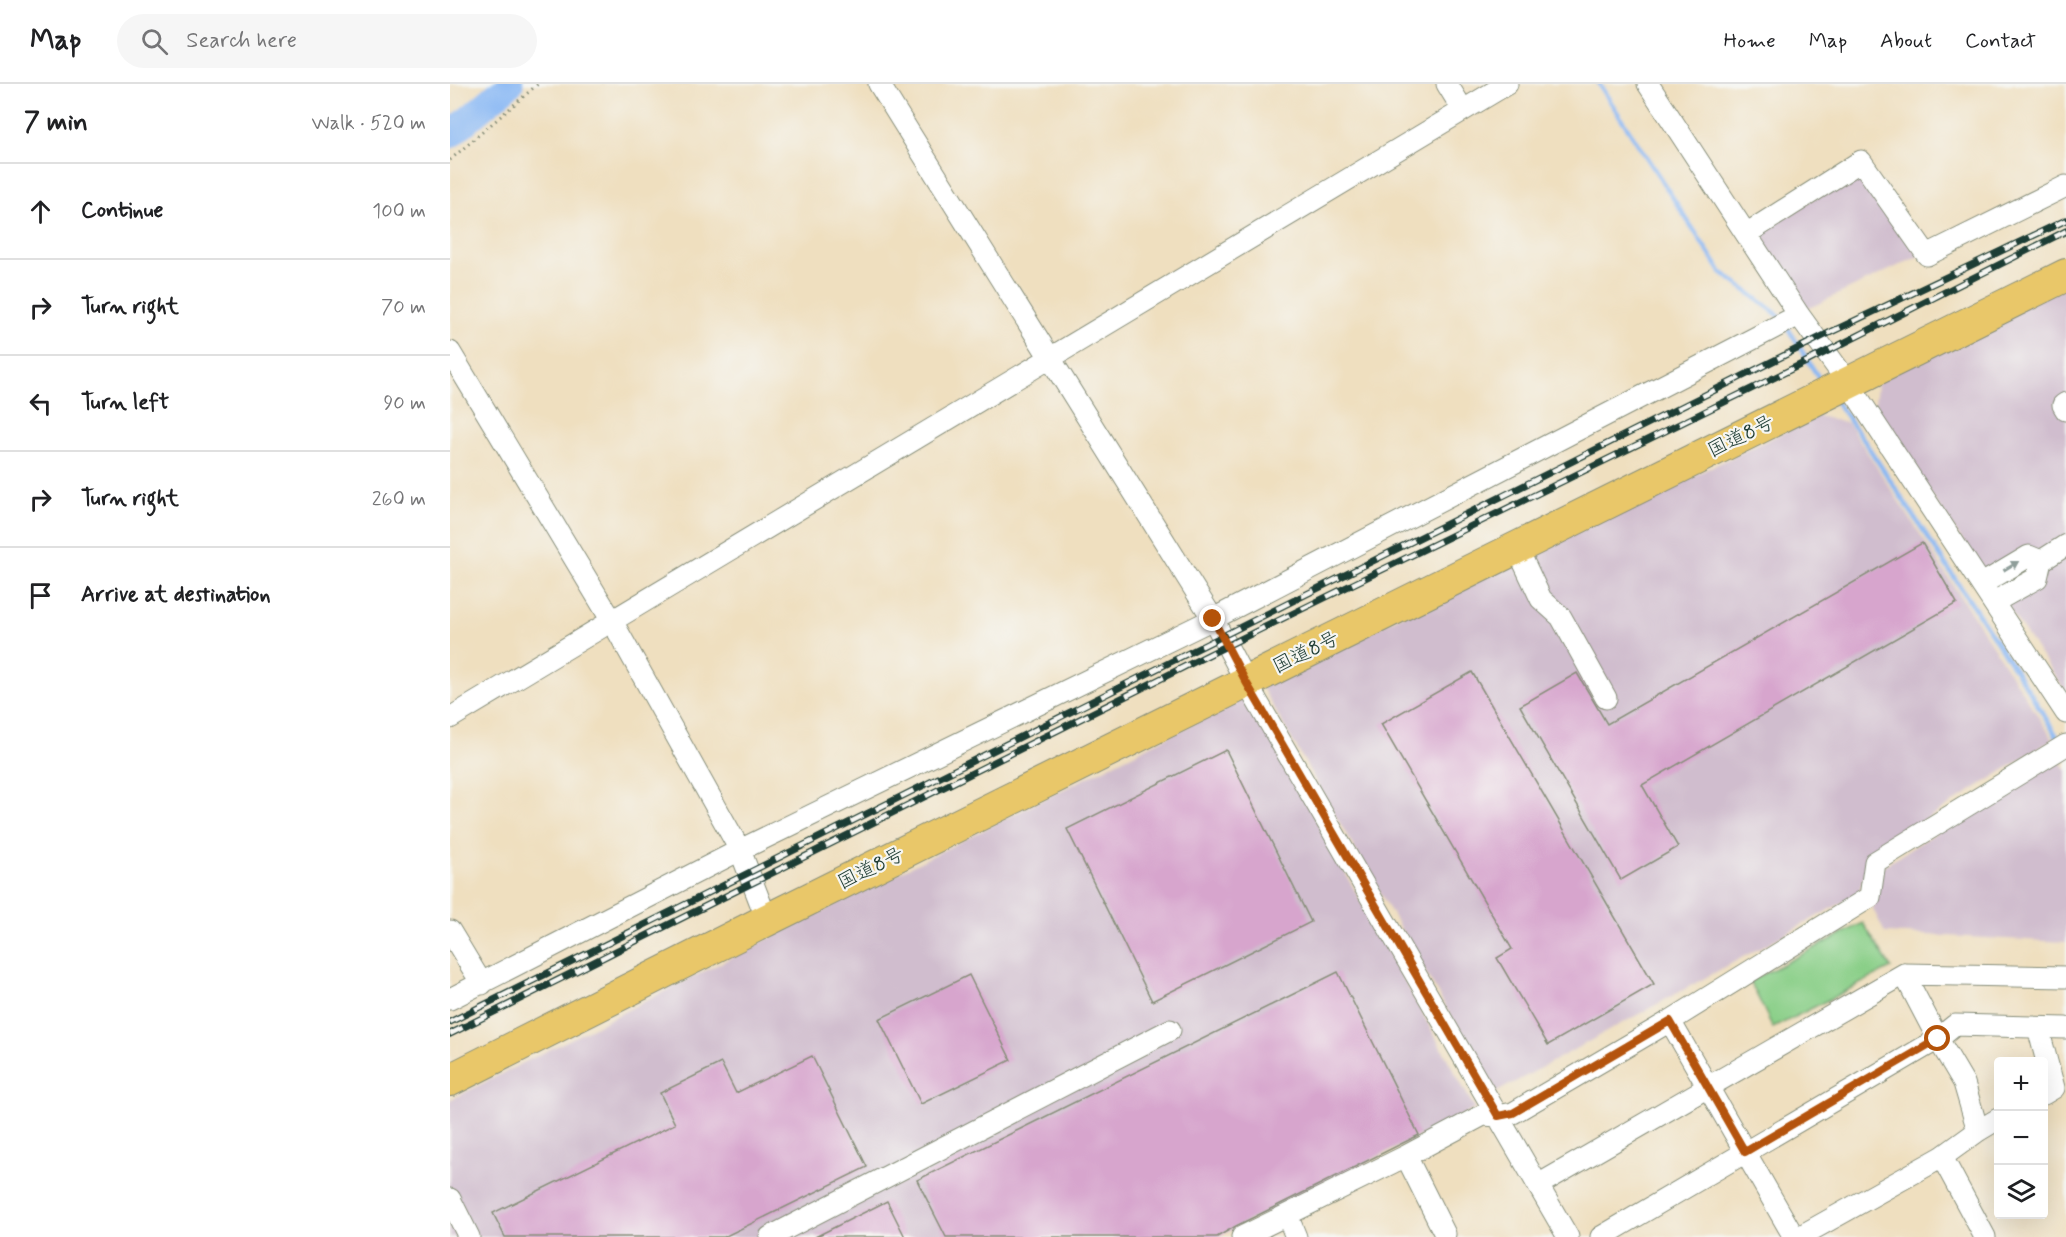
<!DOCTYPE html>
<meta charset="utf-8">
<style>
:root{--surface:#fff;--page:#f6f6f6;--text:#202124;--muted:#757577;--line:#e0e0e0}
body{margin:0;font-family:Mynerve,"Klee One",sans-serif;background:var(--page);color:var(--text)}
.controls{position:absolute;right:18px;bottom:18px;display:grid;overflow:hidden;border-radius:6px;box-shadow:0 6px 24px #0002}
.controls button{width:54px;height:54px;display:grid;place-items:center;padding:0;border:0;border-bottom:2px solid var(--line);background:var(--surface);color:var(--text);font:30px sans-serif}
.stop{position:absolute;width:18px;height:18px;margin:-14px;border:4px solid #b45309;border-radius:50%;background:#fff}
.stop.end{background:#b45309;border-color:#fff;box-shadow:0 2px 6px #0008}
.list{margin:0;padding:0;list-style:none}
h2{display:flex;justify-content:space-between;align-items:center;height:78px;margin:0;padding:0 24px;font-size:26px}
h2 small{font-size:20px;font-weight:400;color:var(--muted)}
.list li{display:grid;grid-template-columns:39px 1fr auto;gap:18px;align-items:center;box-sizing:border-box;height:96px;padding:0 24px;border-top:2px solid var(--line)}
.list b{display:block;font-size:22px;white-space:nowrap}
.list em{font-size:20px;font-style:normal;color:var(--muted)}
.icon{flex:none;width:33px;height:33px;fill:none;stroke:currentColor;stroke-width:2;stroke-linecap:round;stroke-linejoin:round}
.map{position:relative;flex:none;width:1616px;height:1153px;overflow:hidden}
header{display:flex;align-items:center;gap:36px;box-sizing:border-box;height:84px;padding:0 30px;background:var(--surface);border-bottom:2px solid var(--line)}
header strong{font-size:28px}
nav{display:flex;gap:33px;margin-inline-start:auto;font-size:21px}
.search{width:420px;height:54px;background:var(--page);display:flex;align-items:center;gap:15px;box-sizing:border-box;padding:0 21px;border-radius:33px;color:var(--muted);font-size:22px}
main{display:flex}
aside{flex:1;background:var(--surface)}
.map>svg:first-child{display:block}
</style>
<header>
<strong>Map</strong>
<div class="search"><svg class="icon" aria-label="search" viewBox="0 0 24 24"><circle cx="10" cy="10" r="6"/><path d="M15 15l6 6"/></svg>Search here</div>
<nav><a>Home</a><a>Map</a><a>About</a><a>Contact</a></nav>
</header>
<main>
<aside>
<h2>7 min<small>Walk · 520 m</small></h2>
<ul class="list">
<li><svg class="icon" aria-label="ahead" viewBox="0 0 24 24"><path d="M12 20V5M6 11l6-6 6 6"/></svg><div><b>Continue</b></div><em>100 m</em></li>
<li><svg class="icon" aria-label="right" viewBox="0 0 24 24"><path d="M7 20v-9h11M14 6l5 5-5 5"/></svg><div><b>Turn right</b></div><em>70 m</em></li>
<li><svg class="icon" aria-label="left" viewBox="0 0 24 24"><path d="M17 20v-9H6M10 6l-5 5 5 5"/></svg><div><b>Turn left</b></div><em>90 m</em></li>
<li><svg class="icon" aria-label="right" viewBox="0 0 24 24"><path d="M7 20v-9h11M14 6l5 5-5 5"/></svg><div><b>Turn right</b></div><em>260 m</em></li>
<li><svg class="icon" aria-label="arrive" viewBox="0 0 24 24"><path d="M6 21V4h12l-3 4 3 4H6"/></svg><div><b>Arrive at destination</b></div></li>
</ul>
</aside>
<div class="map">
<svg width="1616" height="1153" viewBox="0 0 1616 1153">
<rect width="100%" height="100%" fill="#f6f6f2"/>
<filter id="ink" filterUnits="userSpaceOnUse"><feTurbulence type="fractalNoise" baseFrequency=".0167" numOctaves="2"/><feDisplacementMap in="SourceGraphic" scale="12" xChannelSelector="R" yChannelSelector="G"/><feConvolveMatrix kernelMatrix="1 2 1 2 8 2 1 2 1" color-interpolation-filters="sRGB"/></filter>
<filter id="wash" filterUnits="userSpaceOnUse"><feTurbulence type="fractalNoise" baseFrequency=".008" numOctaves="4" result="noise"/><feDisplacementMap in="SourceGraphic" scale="24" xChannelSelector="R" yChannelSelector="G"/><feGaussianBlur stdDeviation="1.35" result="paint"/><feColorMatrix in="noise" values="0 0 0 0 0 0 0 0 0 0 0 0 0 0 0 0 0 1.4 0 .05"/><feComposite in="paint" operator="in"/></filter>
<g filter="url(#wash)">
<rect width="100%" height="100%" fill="#efdfbf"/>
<path fill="#d0bdce" d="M1410,85L1469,172L1355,226L1305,151Z
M1616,202V608L1424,328L1428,292Z
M1368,332L1398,339L1603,655L1422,770L1408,810L1045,1009L810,600Z
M798,612L1025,1025L768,1153H0V1016Z
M1607,673L1616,686V858L1435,849L1423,825L1432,783Z"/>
<path fill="#8acf88" stroke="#54865e" stroke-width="1.5" d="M1413,839L1441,884L1323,944L1300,897Z"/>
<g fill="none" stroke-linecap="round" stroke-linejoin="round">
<path stroke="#89b8f4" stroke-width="4.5" d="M1149,0L1271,188L1331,233
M1337,243L1372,299
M1386,318L1411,352L1581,610L1611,659"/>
<path stroke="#89b8f4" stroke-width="27" d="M0,51L60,0"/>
</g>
<g id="blocks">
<path fill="#d7a5cd" d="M1472,459L1507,519L1192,701L1228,763L1171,796L1070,622L1127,589L1157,640Z
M1022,588L1204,900L1098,961L1047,874L1062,865L931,640Z
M776,666L861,838L702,917L617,745Z
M888,888L969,1051L786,1142L767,1153H496L467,1096Z
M519,891L561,976L471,1020L429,935Z
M362,972L417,1083L274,1153H55L43,1129L225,1040L210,1009L271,979L286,1009Z
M437,1117L455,1153H365Z"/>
</g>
</g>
<g filter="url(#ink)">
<use href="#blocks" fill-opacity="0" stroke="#878e7a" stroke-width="1.5"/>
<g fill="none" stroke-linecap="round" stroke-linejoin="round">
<g stroke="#878e7a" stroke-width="23">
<path id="minor" d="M429,0L763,535L796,598L1118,1153
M997,0L1013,26
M1198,0L1349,231L1399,300L1616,629
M1296,150L1411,77L1477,171L1616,102
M0,268L162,537L290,766L317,836
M1616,319L1613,321L1616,326
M1067,464L1091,515L1111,533L1156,614
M1532,500L1579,472L1591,477
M1544,518L1587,494L1591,477L1616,461
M0,634L1057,0
M0,847L32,900
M0,915L290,766L763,535L1349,231
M1220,937L1344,1153
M1588,944L1604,1004L1594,1010
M1528,1047L1514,999L1488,955L1454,890L1616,893
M956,1072L995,1150
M1492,1073L1535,1153
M1088,1101L1454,890
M0,1115L19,1153
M837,1131L846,1153
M320,1153L720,946
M792,1153L956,1072L1033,1031L1048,1032L1063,1029L1220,937L1420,813L1425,778L1616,661
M1151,1153L1488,955L1505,941L1616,944
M1349,1153L1492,1073L1528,1047L1548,1035"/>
</g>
<g stroke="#878e7a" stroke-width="34">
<path id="highway" d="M0,996L317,836L1616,191"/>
</g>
<path stroke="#878e7a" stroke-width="3" stroke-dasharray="1.5 4.5" stroke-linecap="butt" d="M0,76L88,0"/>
<use href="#minor" stroke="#fff" stroke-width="21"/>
<use href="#highway" stroke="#e9c769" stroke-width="32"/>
<g stroke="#1f3d34" stroke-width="7">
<path id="rail" d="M0,938L1381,248L1616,136
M0,950L758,571L1356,278L1616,147"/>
</g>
<use href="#rail" stroke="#f6f6f2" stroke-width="4.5" stroke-dasharray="14" stroke-linecap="butt"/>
</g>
<defs><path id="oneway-solid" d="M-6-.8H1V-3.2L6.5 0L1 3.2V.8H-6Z" transform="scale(1.5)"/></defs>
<use fill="#8f9e9a" href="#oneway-solid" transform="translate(1561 482) rotate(-31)"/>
</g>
<g fill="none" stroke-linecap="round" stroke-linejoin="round" filter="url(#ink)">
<path stroke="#b45309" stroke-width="8" d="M763,535L796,598L1048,1032L1063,1029L1220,937L1295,1068L1488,955"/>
</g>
<g text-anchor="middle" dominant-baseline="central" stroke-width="4.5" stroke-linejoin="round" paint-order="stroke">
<g font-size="20" fill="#1f3d34" stroke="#f6f6f2">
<text transform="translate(1291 353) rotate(-26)">国道8号</text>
<text transform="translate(856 569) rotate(-26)">国道8号</text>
<text transform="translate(421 785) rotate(-26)">国道8号</text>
</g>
</g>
</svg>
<div class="controls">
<button>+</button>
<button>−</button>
<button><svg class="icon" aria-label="layers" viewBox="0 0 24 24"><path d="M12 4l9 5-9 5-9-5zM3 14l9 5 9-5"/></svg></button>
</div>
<div class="stop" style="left:1488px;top:955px"></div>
<div class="stop end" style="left:763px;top:535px"></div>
</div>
</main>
